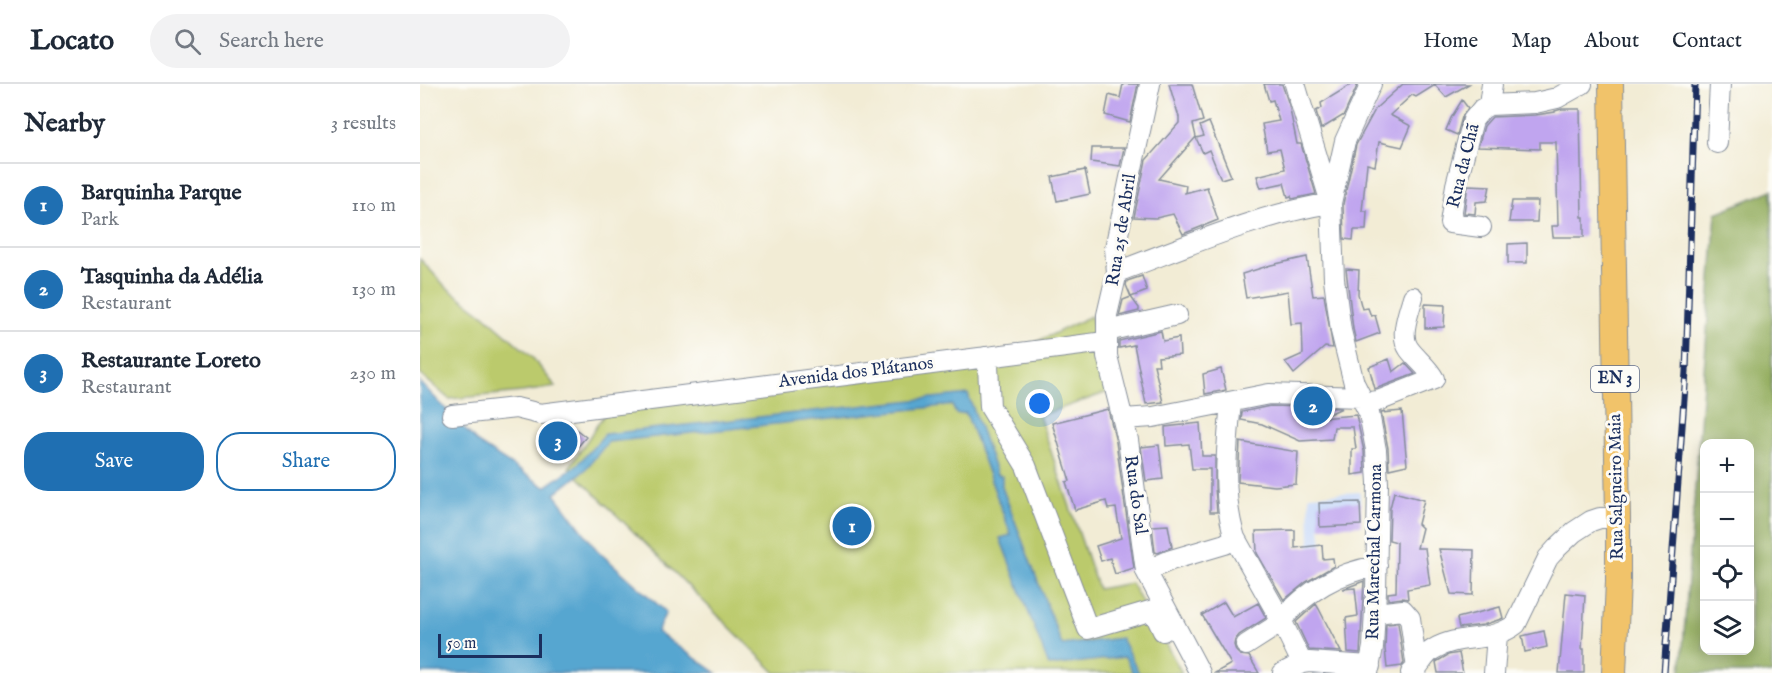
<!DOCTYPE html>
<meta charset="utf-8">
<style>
:root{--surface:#fff;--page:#f2f2f3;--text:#1f2937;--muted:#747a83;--line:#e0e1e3;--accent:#1f6fb2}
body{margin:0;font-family:"IM FELL English",serif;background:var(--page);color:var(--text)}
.controls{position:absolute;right:18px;bottom:18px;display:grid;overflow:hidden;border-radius:12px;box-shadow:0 3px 15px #0003}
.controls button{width:54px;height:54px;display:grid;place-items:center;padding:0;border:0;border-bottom:2px solid var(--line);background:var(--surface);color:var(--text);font:30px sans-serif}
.scale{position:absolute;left:18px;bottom:15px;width:104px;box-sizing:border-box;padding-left:6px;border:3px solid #1b2f5e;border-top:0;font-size:16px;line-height:21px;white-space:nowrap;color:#1b2f5e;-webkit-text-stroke:4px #fdfcf7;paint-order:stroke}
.you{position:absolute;left:620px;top:320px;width:21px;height:21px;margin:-15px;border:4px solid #fff;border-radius:50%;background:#1a73e8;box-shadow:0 0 0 9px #1a73e833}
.badge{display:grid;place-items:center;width:39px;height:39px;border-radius:50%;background:var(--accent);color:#fff;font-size:20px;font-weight:700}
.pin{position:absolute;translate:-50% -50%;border:3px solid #fff;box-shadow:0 2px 6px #0006}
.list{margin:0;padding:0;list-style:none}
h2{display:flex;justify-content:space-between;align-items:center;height:78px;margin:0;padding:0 24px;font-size:26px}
h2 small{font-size:20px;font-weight:400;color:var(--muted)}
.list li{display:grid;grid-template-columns:39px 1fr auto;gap:18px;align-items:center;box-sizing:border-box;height:84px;padding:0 24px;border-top:2px solid var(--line)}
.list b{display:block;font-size:22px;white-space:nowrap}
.list p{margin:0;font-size:20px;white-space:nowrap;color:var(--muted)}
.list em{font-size:20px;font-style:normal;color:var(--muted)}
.actions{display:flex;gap:12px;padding:18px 24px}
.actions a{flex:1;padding:14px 0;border:2px solid var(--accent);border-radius:24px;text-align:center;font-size:21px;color:var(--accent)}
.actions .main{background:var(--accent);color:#fff}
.icon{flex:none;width:33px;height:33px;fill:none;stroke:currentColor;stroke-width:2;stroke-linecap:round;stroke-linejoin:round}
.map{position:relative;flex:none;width:1352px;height:589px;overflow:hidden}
header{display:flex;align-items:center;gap:36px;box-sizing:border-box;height:84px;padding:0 30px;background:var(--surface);border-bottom:2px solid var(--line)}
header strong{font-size:28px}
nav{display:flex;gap:33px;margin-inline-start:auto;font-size:21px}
.search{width:420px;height:54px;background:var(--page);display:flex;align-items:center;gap:15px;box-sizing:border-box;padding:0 21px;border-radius:33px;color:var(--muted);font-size:22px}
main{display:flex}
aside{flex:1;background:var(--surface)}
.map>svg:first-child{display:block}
</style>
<header>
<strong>Locato</strong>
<div class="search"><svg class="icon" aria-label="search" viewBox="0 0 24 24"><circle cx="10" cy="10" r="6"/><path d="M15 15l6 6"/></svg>Search here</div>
<nav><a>Home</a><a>Map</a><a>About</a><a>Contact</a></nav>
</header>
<main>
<aside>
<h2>Nearby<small>3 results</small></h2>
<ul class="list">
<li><span class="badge">1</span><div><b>Barquinha Parque</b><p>Park</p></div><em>110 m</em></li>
<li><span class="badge">2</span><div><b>Tasquinha da Adélia</b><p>Restaurant</p></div><em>130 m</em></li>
<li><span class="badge">3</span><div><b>Restaurante Loreto</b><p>Restaurant</p></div><em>230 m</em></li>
</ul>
<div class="actions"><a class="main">Save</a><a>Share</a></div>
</aside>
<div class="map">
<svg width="1352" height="589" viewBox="0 0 1352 589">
<rect width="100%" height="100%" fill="#fdfcf7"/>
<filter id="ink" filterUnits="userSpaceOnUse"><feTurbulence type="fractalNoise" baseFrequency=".0167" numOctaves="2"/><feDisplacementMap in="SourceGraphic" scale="12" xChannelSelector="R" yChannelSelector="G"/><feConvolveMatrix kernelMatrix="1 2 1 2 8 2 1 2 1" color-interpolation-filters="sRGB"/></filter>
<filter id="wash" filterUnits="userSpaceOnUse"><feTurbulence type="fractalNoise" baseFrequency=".008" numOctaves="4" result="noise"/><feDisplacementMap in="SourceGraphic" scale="24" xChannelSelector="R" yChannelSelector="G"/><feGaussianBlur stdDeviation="1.35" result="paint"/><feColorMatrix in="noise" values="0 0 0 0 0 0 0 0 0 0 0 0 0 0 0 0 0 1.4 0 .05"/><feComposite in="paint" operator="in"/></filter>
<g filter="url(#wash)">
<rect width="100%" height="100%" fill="#f2ecd5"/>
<path fill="#cbdbf9" d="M940,408L941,441L900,443L902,461L890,462L889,411Z"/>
<path fill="#bbca6c" stroke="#6b7c65" stroke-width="1.5" d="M0,175L26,203L64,231L112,273L136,303L102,308L29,315L0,290Z
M671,232L691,307L619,332L678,505L711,499L762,589H356L149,384L187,326L568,281Z"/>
<path fill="#94ae60" stroke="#586e5f" stroke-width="1.5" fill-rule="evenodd" d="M1352,106V589H1261L1296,129ZM1284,360H1330V566H1284Z"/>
<path fill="#56a6d0" stroke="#386a97" stroke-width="1.5" d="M0,298L59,360L125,403L158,380L185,350L548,310L577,391L582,392V403L642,561L701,554L719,589H713L705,573L629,582L580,454L591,451L546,329L536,330L532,321L188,358L165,386L135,410L177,466L246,528L237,548L297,589H0Z"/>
<g id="blocks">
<path fill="#c0a5ef" d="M703,0H718L710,38L685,31L689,11L700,14Z
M749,0H772L783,37L773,40L776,53L739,95L766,101L765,109L787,103L798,136L763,150L753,130L736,134L714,133L726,76L759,39V33Z
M844,0H862L869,21L877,60H881L896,110L872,115L871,112L868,113L864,99L841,104L837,92L865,85L860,65L847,67L842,40L859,37L853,16L849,17Z
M932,0H938L924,31L901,45L896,27L902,24L901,19Z
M983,0H1049L1026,13L1015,1L996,13L992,11L970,31L991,42L982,63L959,58L955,82L947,80L942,127H947L946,146H934L933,156L924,155L923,120L936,61L956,24Z
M1042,16L1048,24L1042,33L1037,51L1026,46L1031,34Z
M1142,25H1160L1162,133H1164V153H1133L1132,142H1138L1136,58H1120V65L1058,63L1064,42L1072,33L1116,31L1135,28V27Z
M789,38L811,92L801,95L789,66L783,69L776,54L784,52L780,42Z
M672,64H704L700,82L671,78Z
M665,86L670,110L637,117L632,93Z
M1048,101L1070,102L1067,117L1056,118L1055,130L1044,129Z
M1092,117H1118L1117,138H1089Z
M1107,159V179H1088V160Z
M887,173L893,212L904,211L913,264L905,263L874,290L865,278L883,270L882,239L871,240L868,207L826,214L822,190L851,181Z
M926,185L939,186L938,210L942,225L948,224L951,232L955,231L960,249L936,258L933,245Z
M722,192L727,207L711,213L706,201L707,197Z
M711,213L719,224V227L699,232L703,216Z
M1005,220L1025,221L1024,243L1005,244Z
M741,247L743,257L759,254L760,271L738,273L739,281H734L743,318L726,320L714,261L699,264V257Z
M969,275L973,288L985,279L995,290L955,305L949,283Z
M801,285L806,306L785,310L783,290Z
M850,322L922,324L900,334L936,331L944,367L945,389L932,391V365H936L933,343H914L912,355L880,357L842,340L821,336L822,328Z
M688,325L696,358L714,484L695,490L690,474L681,477L676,462L701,454L696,424L688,425L686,417L655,426L646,398L650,397L632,339Z
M982,327L987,381L969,385L968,364L961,329Z
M148,339L166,353L149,373L127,354L137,340Z
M780,339L782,372H795V404L797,428H790V385H772L769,360L746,362L745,343Z
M820,358L878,368L876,400L855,402L818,398Z
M739,361L743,395L726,397L721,363Z
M974,408L1004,416L998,440L1002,444L997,464H1005L1010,501L987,505L988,515L982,514L968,516V509L976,508L977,458L969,456L970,424Z
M940,418L941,441L900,443L899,419Z
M748,441L752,463L738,469L735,468L732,442Z
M875,446V464L902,461L903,475L913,474L914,482L886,498L864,516L837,469L836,447Z
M1019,465L1054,466L1053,511L1031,510Z
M944,497L940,569L928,568L926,534L938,532L935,504L923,505Z
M1146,509L1165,511L1162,565H1164V589H1139Z
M804,518L813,533L838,519L846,534L819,551L815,556L814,561L816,567L820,571L829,572L839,589H795L811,580L782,531Z
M896,520L899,525L921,568L889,566L876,538Z
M1080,523L1083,534L1081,535L1063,541L1039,544L1037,534Z
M978,539L984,579L982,582L967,584L965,565L966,540Z
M1124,547L1127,563L1105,568L1102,552Z
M1039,569L1043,589H1018L1016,578L1028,571Z"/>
</g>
</g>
<g filter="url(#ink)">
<use href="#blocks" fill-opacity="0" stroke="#868e9a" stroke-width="1.5"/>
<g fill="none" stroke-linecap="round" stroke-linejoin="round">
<g stroke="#868e9a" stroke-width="22">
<path id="minor" d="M730,0L695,164L697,188L687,231V272L708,356L726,487L780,589
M875,0L911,119L914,195L921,247L934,299L949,329L956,366L958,399L956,507L953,563L948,589
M1069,21L1072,0
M1297,59L1300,0
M1061,143L1030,139L1036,101L1053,36L1062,25L1069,21L1115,19L1137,14L1162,0
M697,188C767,162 837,131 911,119L925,57L951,0
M687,247L757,231
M565,273L568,281L570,323L606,382L668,545L733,526L743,547
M811,318C807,364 801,409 815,454L861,536L882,579
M944,319L958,317L1014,295C1008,283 997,276 989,265C979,251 989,228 993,213
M32,331L96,324L120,330L685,258
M703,335L733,333L849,310L941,313
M726,487L751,476L805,460L815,454
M955,529L983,526L990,534L997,585
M861,536C889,506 916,489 957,482
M826,561L862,538
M863,589L882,579L889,578L950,582
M991,589C1002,581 1003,571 1014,565C1040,549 1070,560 1096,540L1128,474L1137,464L1154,448L1171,437L1180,434H1198
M1074,589L1077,551"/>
</g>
<g stroke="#868e9a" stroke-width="26">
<path id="major" d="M1191,0L1198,434V497L1194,589"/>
</g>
<use href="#minor" stroke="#fff" stroke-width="20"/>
<use href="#major" stroke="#f1c36a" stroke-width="24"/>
<g stroke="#1b2f5e" stroke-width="7">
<path id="rail" d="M1244,589L1266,288L1275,0"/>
</g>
<use href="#rail" stroke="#fdfcf7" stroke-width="4.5" stroke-dasharray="14" stroke-linecap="butt"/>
</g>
</g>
<g text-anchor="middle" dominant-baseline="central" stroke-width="6" stroke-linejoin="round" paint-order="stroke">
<rect fill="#fdfcf7" stroke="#5f6c8c" stroke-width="1.5" x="1171" y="282" width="48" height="26" rx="4.5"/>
<g font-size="16" font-weight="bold" fill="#1b2f5e">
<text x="1195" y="295">EN 3</text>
</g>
<g font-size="18" fill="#1b2f5e" stroke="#fdfcf7">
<text transform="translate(1044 82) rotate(-76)">Rua da Chã</text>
<text transform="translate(702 146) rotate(-81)">Rua 25 de Abril</text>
<text transform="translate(436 289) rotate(-7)">Avenida dos Plátanos</text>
<text transform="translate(1197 403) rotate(-91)">Rua Salgueiro Maia</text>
<text transform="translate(715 411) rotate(82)">Rua do Sal</text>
<text transform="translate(955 468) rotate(-89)">Rua Marechal Carmona</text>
</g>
</g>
</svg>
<div class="controls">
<button>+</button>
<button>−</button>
<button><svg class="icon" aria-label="locate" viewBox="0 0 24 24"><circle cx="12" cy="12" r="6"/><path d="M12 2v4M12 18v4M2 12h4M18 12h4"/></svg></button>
<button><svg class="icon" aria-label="layers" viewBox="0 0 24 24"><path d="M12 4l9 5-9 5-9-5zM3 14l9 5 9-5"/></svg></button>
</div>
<div class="scale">50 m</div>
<div class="you"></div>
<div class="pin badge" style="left:432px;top:442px">1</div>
<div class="pin badge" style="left:893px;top:322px">2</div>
<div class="pin badge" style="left:138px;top:357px">3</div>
</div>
</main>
